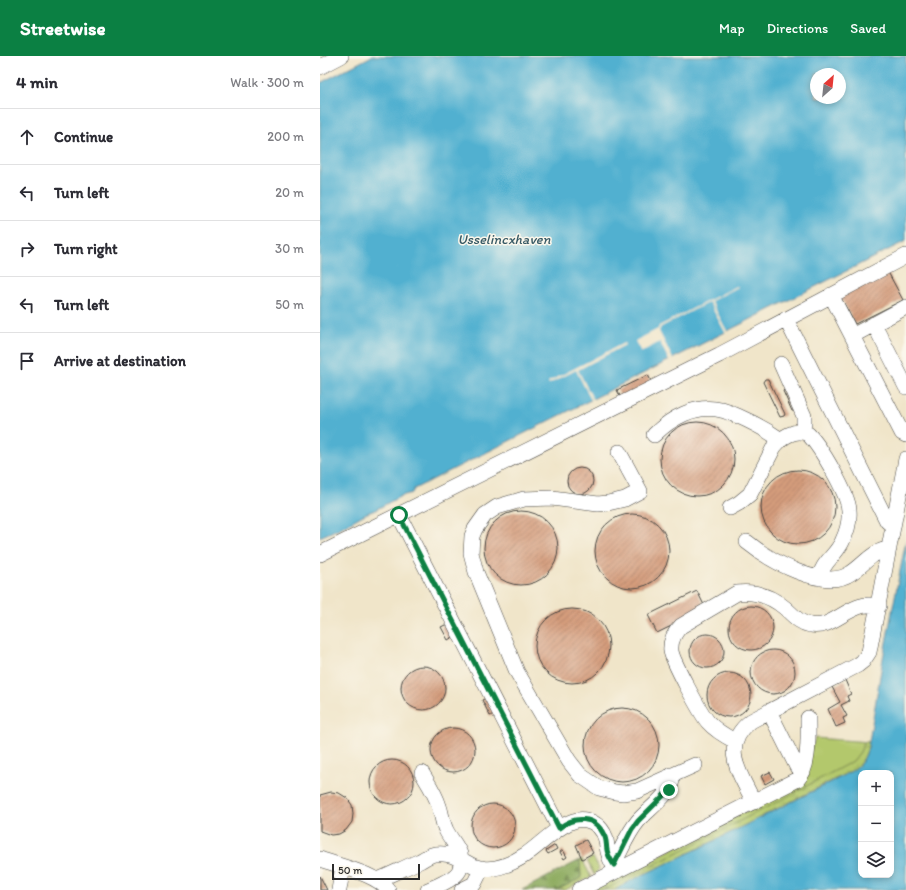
<!DOCTYPE html>
<meta charset="utf-8">
<style>
:root{--surface:#fff;--page:#f7f7f7;--text:#2b2b33;--muted:#7c7c81;--line:#e1e1e2;--accent:#0b8043}
body{margin:0;font-family:Itim,sans-serif;background:var(--page);color:var(--text)}
.controls{position:absolute;right:12px;bottom:12px;display:grid;overflow:hidden;border-radius:8px;box-shadow:0 2px 6px #0003}
.controls button{width:36px;height:36px;display:grid;place-items:center;padding:0;border:0;border-bottom:1px solid var(--line);background:var(--surface);color:var(--text);font:20px sans-serif}
.compass{position:absolute;left:490px;top:12px;width:36px;height:36px;border-radius:50%;background:var(--surface);box-shadow:0 2px 6px #0003;rotate:27deg}
.scale{position:absolute;left:12px;bottom:10px;width:88px;box-sizing:border-box;padding-left:4px;border:2px solid #2b2b2b;border-top:0;font-size:11px;line-height:14px;white-space:nowrap;color:#2b2b2b;-webkit-text-stroke:3px #fbf7ec;paint-order:stroke}
.stop{position:absolute;width:12px;height:12px;margin:-9px;border:3px solid #0b8043;border-radius:50%;background:#fff}
.stop.end{background:#0b8043;border-color:#fff;box-shadow:0 1px 4px #0008}
.list{margin:0;padding:0;list-style:none}
h2{display:flex;justify-content:space-between;align-items:center;height:52px;margin:0;padding:0 16px;font-size:17px}
h2 small{font-size:13px;font-weight:400;color:var(--muted)}
.list li{display:grid;grid-template-columns:26px 1fr auto;gap:12px;align-items:center;box-sizing:border-box;height:56px;padding:0 16px;border-top:1px solid var(--line)}
.list b{display:block;font-size:15px;white-space:nowrap}
.list em{font-size:13px;font-style:normal;color:var(--muted)}
.icon{flex:none;width:22px;height:22px;fill:none;stroke:currentColor;stroke-width:2;stroke-linecap:round;stroke-linejoin:round}
.map{position:relative;flex:none;width:586px;height:834px;overflow:hidden}
header{display:flex;align-items:center;gap:24px;box-sizing:border-box;height:56px;padding:0 20px;background:var(--accent);color:#fff}
header strong{font-size:19px}
nav{display:flex;gap:22px;margin-inline-start:auto;font-size:14px}
main{display:flex}
aside{flex:1;background:var(--surface)}
.map>svg:first-child{display:block}
</style>
<header>
<strong>Streetwise</strong>
<nav><a>Map</a><a>Directions</a><a>Saved</a></nav>
</header>
<main>
<aside>
<h2>4 min<small>Walk · 300 m</small></h2>
<ul class="list">
<li><svg class="icon" aria-label="ahead" viewBox="0 0 24 24"><path d="M12 20V5M6 11l6-6 6 6"/></svg><div><b>Continue</b></div><em>200 m</em></li>
<li><svg class="icon" aria-label="left" viewBox="0 0 24 24"><path d="M17 20v-9H6M10 6l-5 5 5 5"/></svg><div><b>Turn left</b></div><em>20 m</em></li>
<li><svg class="icon" aria-label="right" viewBox="0 0 24 24"><path d="M7 20v-9h11M14 6l5 5-5 5"/></svg><div><b>Turn right</b></div><em>30 m</em></li>
<li><svg class="icon" aria-label="left" viewBox="0 0 24 24"><path d="M17 20v-9H6M10 6l-5 5 5 5"/></svg><div><b>Turn left</b></div><em>50 m</em></li>
<li><svg class="icon" aria-label="arrive" viewBox="0 0 24 24"><path d="M6 21V4h12l-3 4 3 4H6"/></svg><div><b>Arrive at destination</b></div></li>
</ul>
</aside>
<div class="map">
<svg width="586" height="834" viewBox="0 0 586 834">
<defs>
<pattern id="forest-firs" width="22" height="20" patternUnits="userSpaceOnUse"><rect width="22" height="20" fill="#8eac60"/><path d="M5 1l3.5 6h-7zM16 11l3.5 6h-7z" fill="#748c4f"/></pattern>
<pattern id="wetland-marsh" width="20" height="14" patternUnits="userSpaceOnUse"><rect width="20" height="14" fill="#b3c86c"/><path d="M1 5h8M5 5V1M11 12h8M15 12V8" fill="none" stroke="#9aac5e"/></pattern>
<pattern id="building-hatch" width="6" height="6" patternUnits="userSpaceOnUse"><rect width="6" height="6" fill="#d49c7c"/><path d="M-1 1l2-2M0 6l6-6M5 7l2-2" fill="none" stroke="#ac7f66"/></pattern>
</defs>
<rect width="100%" height="100%" fill="#fbf7ec"/>
<filter id="ink" filterUnits="userSpaceOnUse"><feTurbulence type="fractalNoise" baseFrequency=".025" numOctaves="2"/><feDisplacementMap in="SourceGraphic" scale="8" xChannelSelector="R" yChannelSelector="G"/><feConvolveMatrix kernelMatrix="1 2 1 2 8 2 1 2 1" color-interpolation-filters="sRGB"/></filter>
<filter id="wash" filterUnits="userSpaceOnUse"><feTurbulence type="fractalNoise" baseFrequency=".012" numOctaves="4" result="noise"/><feDisplacementMap in="SourceGraphic" scale="16" xChannelSelector="R" yChannelSelector="G"/><feGaussianBlur stdDeviation="0.9" result="paint"/><feColorMatrix in="noise" values="0 0 0 0 0 0 0 0 0 0 0 0 0 0 0 0 0 1.4 0 .05"/><feComposite in="paint" operator="in"/></filter>
<g filter="url(#wash)">
<rect width="100%" height="100%" fill="#f0e5c9"/>
<path fill="#b3c86c" stroke="#6f7a4c" d="M495,682L549,686L542,706L308,826L295,834H273L478,728Z
M273,801L279,813L274,819L267,805Z
M262,803L271,821L245,834H237L261,822L260,804Z"/>
<path fill="url(#forest-firs)" stroke="#5c6c46" d="M260,804L261,822L237,834H202Z"/>
<path fill="url(#wetland-marsh)" stroke="#6f7a4c" d="M544,686H549C547,698 543,707 533,714L386,789L308,826L295,834H281L290,831L457,746L533,705L540,696Z"/>
<path fill="#51b0d0" stroke="#3e6e7e" fill-rule="evenodd" d="M52,0H586V185L94,433L92,437L81,440L55,454L45,458L20,472L0,481V27ZM496,18H520V42H496Z
M586,484V834H295L308,826L386,789L521,721C536,713 543,709 548,692L563,602ZM541,717H571V819H541Z"/>
<path fill="#f0e5c9" d="M417,230L418,231L391,245L408,277L406,278L389,246L341,271L339,275L354,305L350,307L340,286L321,296L315,285L338,273L339,270Z
M304,287L305,289L258,314L274,345L272,346L256,314L229,328L228,326Z"/>
<g id="blocks">
<path fill="url(#building-hatch)" d="M568,216L583,244L535,268L520,240Z
M328,319L332,327L301,342L297,334Z
M445,323H448L465,358L464,360L460,361L443,326Z
M465,333L474,355H472L463,335Z
M340 403a37 37 0 1 1 74 0a37 37 0 1 1-74 0Z
M247 425a13 13 0 1 1 26 0a13 13 0 1 1-26 0Z
M441 451a37 37 0 1 1 74 0a37 37 0 1 1-74 0Z
M164 492a37 37 0 1 1 74 0a37 37 0 1 1-74 0Z
M275 495a37 37 0 1 1 74 0a37 37 0 1 1-74 0Z
M377,535L386,553L337,577L328,559Z
M409 572a22 22 0 1 1 44 0a22 22 0 1 1-44 0Z
M215 590a37 37 0 1 1 74 0a37 37 0 1 1-74 0Z
M127,568L133,581L128,584L121,571Z
M370 595a17 17 0 1 1 34 0a17 17 0 1 1-34 0Z
M431 616a22 22 0 1 1 44 0a22 22 0 1 1-44 0Z
M81 632a22 22 0 1 1 44 0a22 22 0 1 1-44 0Z
M387 639a22 22 0 1 1 44 0a22 22 0 1 1-44 0Z
M525,624L531,638L527,640L529,645L521,649L527,660L523,662L525,667L516,671L508,653L520,646L512,631Z
M168,641L175,657L170,660L162,644Z
M265 689a37 37 0 1 1 74 0a37 37 0 1 1-74 0Z
M111 694a22 22 0 1 1 44 0a22 22 0 1 1-44 0Z
M50 726a22 22 0 1 1 44 0a22 22 0 1 1-44 0Z
M450,716L454,723L445,728L441,720Z
M11,736L19,737L27,742L32,749L33,758L32,766L26,774L19,778L11,779L0,775V739Z
M151 770a22 22 0 1 1 44 0a22 22 0 1 1-44 0Z
M266,784L273,797L262,803L256,789Z
M235,789L237,793L228,798L226,795Z
M243,794L247,801L244,803L240,796Z
M0,820L7,834H0Z"/>
</g>
</g>
<g filter="url(#ink)">
<use href="#blocks" fill-opacity="0" stroke="#494743" stroke-width="1"/>
<g fill="none" stroke-linecap="round" stroke-linejoin="round">
<g stroke="#494743" stroke-width="16">
<path id="minor" d="M0,11L21,0
M511,239L582,377L586,379
M466,263L567,465L573,470
M554,268L586,331
M532,280L586,251
M461,308L484,360V368L480,376
M334,379C351,362 375,348 401,354C407,355 412,358 418,360C434,367 447,374 461,384
M299,396L320,435L305,443L288,447L278,448L232,442L204,443L177,451L165,459L155,473L152,480L151,497L156,516L197,616L249,705L260,719L279,732L295,736L303,737L317,735L375,709
M410,452L419,447L430,438L454,391C462,381 475,372 488,378C500,390 528,437 529,454C530,465 527,476 522,486C515,500 502,507 499,522
M79,459L239,772
M427,486C449,504 504,536 531,517C545,508 552,495 569,493
M0,498L399,299L586,200
M449,655L477,711L483,716
M415,685C405,680 396,675 388,666C381,658 352,604 351,595C350,585 354,577 361,570L417,537C435,535 451,540 465,552C473,559 479,567 490,569C509,573 523,555 541,550C547,548 553,549 559,550
M102,717C108,727 116,739 119,750C122,758 122,766 126,774C132,787 147,798 139,815C135,823 116,830 108,834
M434,746C420,718 399,690 431,665L538,609L543,605L549,596L586,403
M0,803C19,810 57,818 68,834
M293,809C301,795 307,778 318,765C328,753 355,736 352,719
M58,824C72,818 86,811 100,805C105,802 111,798 116,798C131,796 141,804 153,810C170,817 190,809 205,799C221,789 247,759 266,764C276,766 284,774 286,784C287,789 287,794 289,799C290,805 294,810 297,815
M19,834L23,811
M142,834L154,828L162,812
M259,834L478,723C490,710 488,680 488,662"/>
</g>
<use href="#minor" stroke="#fff" stroke-width="15"/>
</g>
</g>
<g fill="none" stroke-linecap="round" stroke-linejoin="round" filter="url(#ink)">
<path stroke="#0b8043" stroke-width="5" d="M79,459L239,772C254,760 275,759 284,779C287,784 286,789 287,794C288,800 291,804 294,809L312,773L318,765L349,734"/>
</g>
<g text-anchor="middle" dominant-baseline="central" stroke-width="3" stroke-linejoin="round" paint-order="stroke">
<g font-size="14" font-style="italic" fill="#385a65" stroke="#fbf7ec">
<text x="184" y="183">Usselincxhaven</text>
</g>
</g>
</svg>
<div class="controls">
<button>+</button>
<button>−</button>
<button><svg class="icon" aria-label="layers" viewBox="0 0 24 24"><path d="M12 4l9 5-9 5-9-5zM3 14l9 5 9-5"/></svg></button>
</div>
<svg class="compass" viewBox="-18 -18 36 36"><path d="M0-13l5 13h-10z" fill="#e53935"/><path d="M0 13l5-13h-10z" fill="#7c7c81"/></svg>
<div class="scale">50 m</div>
<div class="stop" style="left:79px;top:459px"></div>
<div class="stop end" style="left:349px;top:734px"></div>
</div>
</main>
